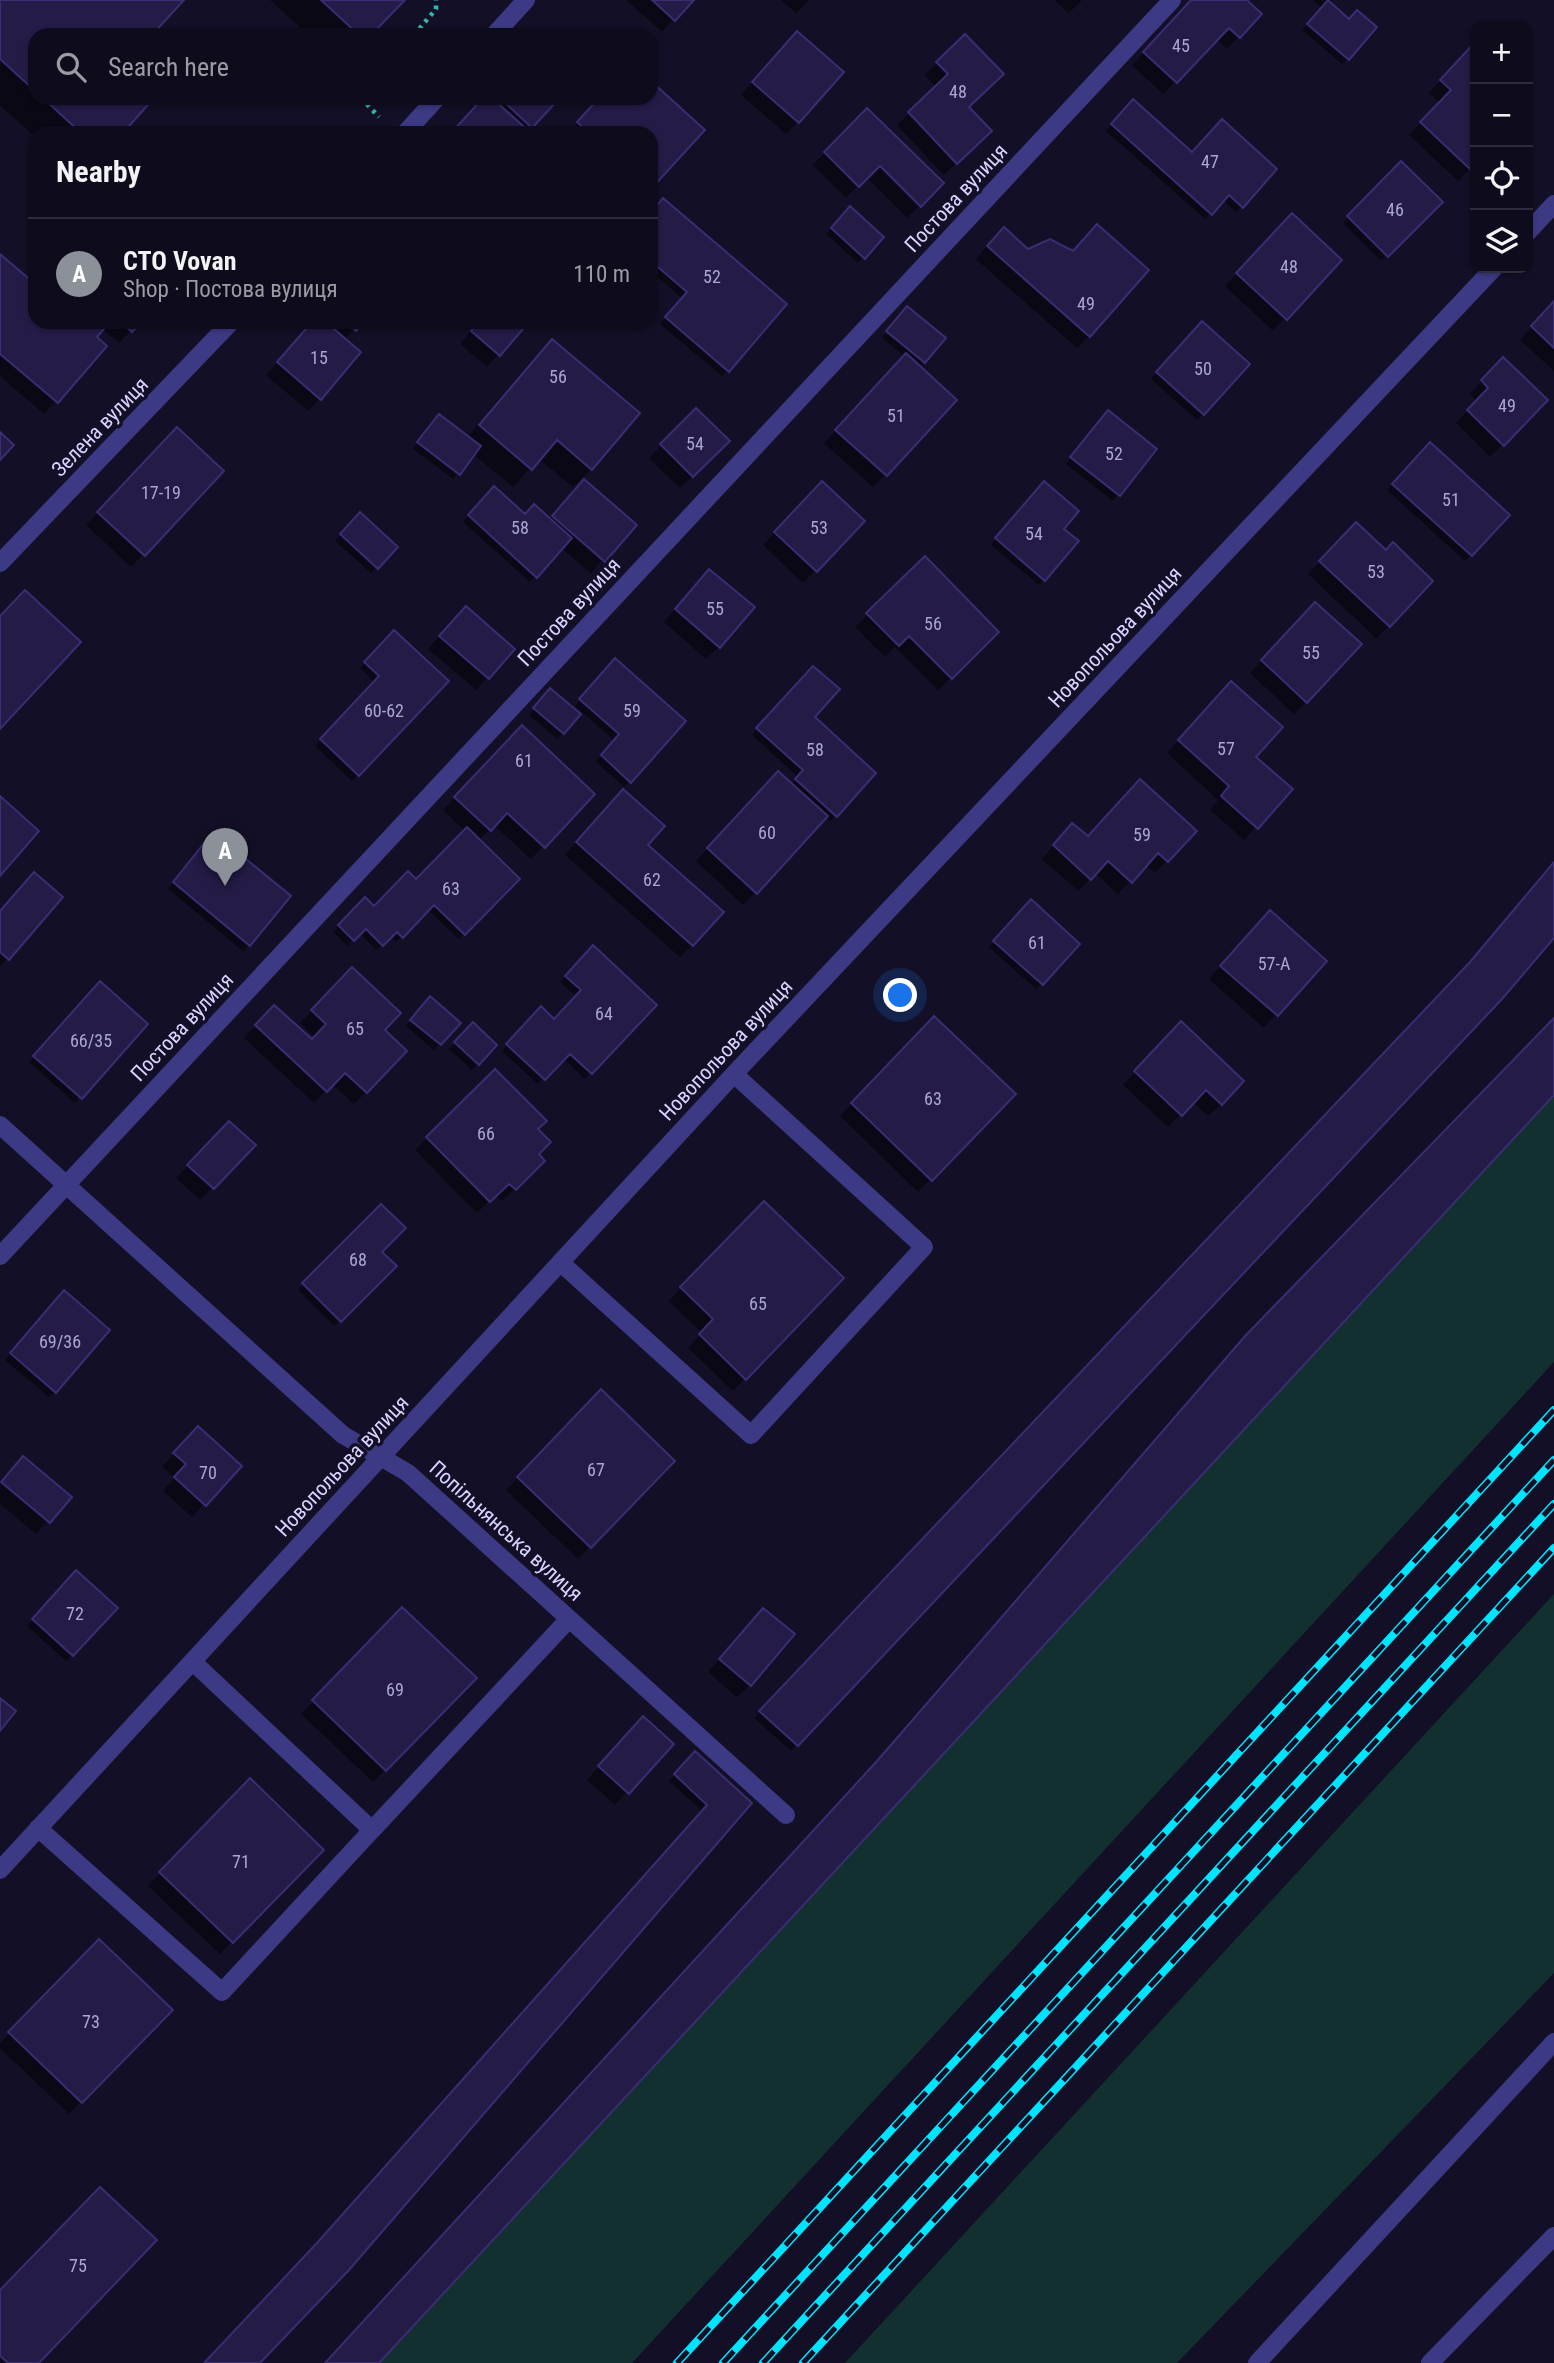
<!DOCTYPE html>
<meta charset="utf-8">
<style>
:root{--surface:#0e0b1c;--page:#171425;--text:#f1f3f6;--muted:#9b9ba3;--line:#2e2b3b;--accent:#8c9099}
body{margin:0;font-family:"Roboto Condensed",sans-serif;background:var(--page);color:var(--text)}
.controls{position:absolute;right:21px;top:21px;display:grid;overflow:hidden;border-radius:14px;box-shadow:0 2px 5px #0004}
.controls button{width:63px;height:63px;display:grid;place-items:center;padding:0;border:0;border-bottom:2px solid var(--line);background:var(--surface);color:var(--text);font:35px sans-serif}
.you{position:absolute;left:901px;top:996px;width:24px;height:24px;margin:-18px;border:5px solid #fff;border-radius:50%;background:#1a73e8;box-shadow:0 0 0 10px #1a73e833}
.badge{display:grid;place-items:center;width:46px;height:46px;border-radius:50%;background:var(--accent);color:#fff;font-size:23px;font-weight:700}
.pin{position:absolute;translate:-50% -58px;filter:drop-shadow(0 2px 4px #0008)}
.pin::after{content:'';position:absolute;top:37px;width:24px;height:21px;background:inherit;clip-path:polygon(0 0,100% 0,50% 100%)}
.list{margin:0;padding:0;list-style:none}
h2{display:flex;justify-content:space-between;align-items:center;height:91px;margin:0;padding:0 28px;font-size:30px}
h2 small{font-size:23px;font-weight:400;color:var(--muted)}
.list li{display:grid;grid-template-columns:46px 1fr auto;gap:21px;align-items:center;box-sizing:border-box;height:112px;padding:0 28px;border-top:2px solid var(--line)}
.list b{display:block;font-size:26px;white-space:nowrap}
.list p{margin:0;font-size:23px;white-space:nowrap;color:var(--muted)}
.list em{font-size:23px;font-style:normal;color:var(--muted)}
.icon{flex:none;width:38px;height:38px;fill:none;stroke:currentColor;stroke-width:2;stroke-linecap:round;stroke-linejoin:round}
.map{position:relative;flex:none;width:1554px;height:2363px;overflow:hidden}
.search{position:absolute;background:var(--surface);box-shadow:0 2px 5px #0004;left:28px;top:28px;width:630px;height:77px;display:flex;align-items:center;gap:18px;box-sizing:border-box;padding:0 24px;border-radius:21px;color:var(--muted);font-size:26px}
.panel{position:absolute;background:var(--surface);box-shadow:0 2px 5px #0004;left:28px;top:126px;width:630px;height:203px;border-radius:21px}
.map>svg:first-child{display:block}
</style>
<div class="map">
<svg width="1554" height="2363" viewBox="0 0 1554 2363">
<rect width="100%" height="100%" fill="#130f26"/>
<path fill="#12302f" d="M1554,1095V1362L632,2363H379Z
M1554,1594V1973L1177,2363H845Z"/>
<path fill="#0007" d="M0,0H182L150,35H35V98H152L121,133H35V137L0,105Z
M270,0H402L369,35H309Z
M626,0H691L662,32Z
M781,0H809L796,13Z
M1054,0H1082L1069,13Z
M1193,0H1244L1260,15L1227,49L1216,39L1163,94L1132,65Z
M1313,0H1334L1330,4L1348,59L1342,64L1302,30L1322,8Z
M965,36L967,108L989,131L944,175L897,125L936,87L925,75Z
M1475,44V163L1458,181L1409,135L1440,103L1429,93Z
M785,46L798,122L786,134L741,95Z
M651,83L702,130L651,187V133H569L600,98H651Z
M475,98H557L526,131L528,133H452L480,103Z
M1133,102L1242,206L1236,212L1223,200L1205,219L1106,131Z
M867,110L942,184L907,218L866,177L846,198L813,165Z
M1401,164L1440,202L1381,261L1343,223Z
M651,214L728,371L722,376L660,324L682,298L651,271Z
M844,214L882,237L858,263L826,234Z
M1280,228L1285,318L1273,331L1225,286Z
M991,241L1028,251L1089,336L1077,348L976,259Z
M0,256L35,286V322H139L119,343L102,329L95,338L105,346L44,414L0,376Z
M1554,302V371L1520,340Z
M902,314L924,362L919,367L954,400L873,487L824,443L905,357L882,338Z
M313,322H361L344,340L320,398L308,411L266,375Z
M479,322H527L487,367L460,344Z
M1197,329L1247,364L1197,420L1151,379Z
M552,341L591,469L573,487L539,459L513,487L473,454L453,479L413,449L434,422L467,437Z
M1503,359L1546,400L1490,457L1456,423L1477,401L1470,394Z
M696,411L727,441L680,488L649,458Z
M1102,418L1154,449L1113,501L1066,464Z
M164,442L222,471L131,567L86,525Z
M1430,444L1507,515L1465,561L1387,490Z
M822,484L862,521L803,583L763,545Z
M1038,489L1061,529L1044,580L1039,585L991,545Z
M489,494L525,516L549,519L571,494L634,525L591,573L562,548L530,582L463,522Z
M360,515L396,547L371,573L335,541Z
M1344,537L1389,626L1376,638L1308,574Z
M925,559L997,632L938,690L895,647L885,657L855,627Z
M697,583L719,647L706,659L664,622Z
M1303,617L1306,702L1294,714L1250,673Z
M453,621L513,649L476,690L428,649Z
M394,633L447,681L352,781L315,746L375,683L360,668Z
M610,666L629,781L624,787L596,762L615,741L575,706Z
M813,668L812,717L874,774L830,821L825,817L743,905L696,861L765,785H791L798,777L752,735Z
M545,696L579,714L557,739L529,715Z
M1219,696L1253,757L1290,790L1244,840L1210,810L1218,800L1167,753Z
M509,740L593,794L531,859L494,825L478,841L517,879L459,939L428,910L396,942L390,936L376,950L359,933L347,946L333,932L365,899L374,908L416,882L465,831L443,810Z
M1127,794L1167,861L1155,873L1146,865L1118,894L1095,873L1078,891L1042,859L1060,838H1087Z
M611,804L646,845L692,945L680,957L565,855Z
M208,840L249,945L243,951L168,889Z
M1554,863V935L1501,998L791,1751L754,1718L1465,970Z
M1025,907L1078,944L1036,989L989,947Z
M0,912L7,959L0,966Z
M1258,924L1324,961L1264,1028L1209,979Z
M593,948L654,1005L585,1079L563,1058L538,1084L502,1051L541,1009L554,1021L577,997L560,982Z
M352,969L382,1030L366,1092L354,1104L332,1084L314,1103L244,1038L274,1007L312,1041L315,1038L300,1023Z
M95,989L80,1097L75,1103L29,1062Z
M424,1004L458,1023L434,1050L406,1026Z
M934,1019L1013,1094L918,1192L840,1116Z
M473,1025L495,1045L472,1070L449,1049Z
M1169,1036L1221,1104L1208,1116L1193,1102L1168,1127L1123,1085Z
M495,1071L536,1154L543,1161L502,1201L495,1195L477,1213L415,1150Z
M230,1123L253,1145L200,1200L176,1178Z
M764,1203L842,1278L733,1391L688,1348L702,1333L669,1301Z
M381,1206L380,1252L394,1266L334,1326L298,1290Z
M58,1298L55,1392L49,1397L5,1360Z
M601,1392L672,1461L578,1559L506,1490Z
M186,1441L239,1466L192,1517L163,1491L175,1477L162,1467Z
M11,1470L69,1497L36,1534L0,1504V1484Z
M76,1573L115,1608L66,1661L27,1626Z
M402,1609L474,1678L373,1782L301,1714Z
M763,1610L750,1685L737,1697L708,1672Z
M631,1730L671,1744L615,1805L587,1780Z
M695,1753L749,1803L257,2363H206L312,2251L702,1811L669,1781Z
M250,1781L321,1850L220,1954L148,1886Z
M99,1941L171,2010L69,2114L0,2048V2043Z
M0,2292L36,2363H0Z"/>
<path fill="#241b47" stroke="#3b2d73" stroke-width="2" d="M0,0H184L152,35H35V91L0,59Z
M321,0H405L371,35H359Z
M652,0H694L675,21Z
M1191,0H1247L1262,14L1240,38L1229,28L1177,83L1143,52Z
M1328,0L1349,19L1357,10L1377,27L1349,60L1307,24Z
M797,31L844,72L799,123L752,82Z
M965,34L1004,74L969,107L992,131L957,164L908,112L948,74L936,62Z
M1475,42V165L1471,170L1420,122L1451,90L1440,80Z
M651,81L705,130L651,189V133H589L577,122L599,98H651Z
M43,98H154L123,133H81Z
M483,98H492L531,133H451Z
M500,98H560L532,128Z
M1133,99L1192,152L1222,119L1277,169L1243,208L1229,195L1212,215L1111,124Z
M867,108L944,183L921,207L880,166L859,187L824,152Z
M1401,161L1443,202L1388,257L1347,216Z
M663,198L787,304L729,372L665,317L687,292L651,261V213Z
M850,206L884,237L865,259L831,228Z
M1292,213L1342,260L1287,320L1236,273Z
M1097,224L1149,270L1090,337L987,246L1004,227L1028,249L1050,239L1073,251Z
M0,254L35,284V322H110L97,337L107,346L58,403L0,354Z
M1554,301V348L1531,326Z
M907,306L946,338L925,363L886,331Z
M1202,321L1250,364L1204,415L1156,372Z
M121,322H141L132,332Z
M312,322H326L361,352L321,400L277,362Z
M346,322H364L356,331Z
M479,322H529L500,356L471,331Z
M552,339L640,413L592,470L557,440L532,470L479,425Z
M906,353L957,400L887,476L835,430Z
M1503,357L1548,400L1504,446L1467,410L1488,388L1481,380Z
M696,408L730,441L693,477L660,444Z
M1108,410L1157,449L1120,496L1070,457Z
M439,414L481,446L460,475L417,442Z
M177,427L224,471L145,556L97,512Z
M0,432L14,445L0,460Z
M1430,442L1510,515L1472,556L1392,484Z
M584,479L637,525L605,562L552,516Z
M822,481L865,521L817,572L774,532Z
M1044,481L1079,511L1064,529L1079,541L1045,581L995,538Z
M494,486L525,514L534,504L572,538L537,578L468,515Z
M360,512L398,547L378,569L340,534Z
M1356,522L1386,550L1393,542L1433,581L1390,627L1319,561Z
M925,556L999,632L952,679L909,636L899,646L866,613Z
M709,569L755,607L720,648L675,609Z
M25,590L81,642L0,729V616Z
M1315,602L1362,644L1307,703L1261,660Z
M466,606L515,649L489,679L439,636Z
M394,630L449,681L359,776L320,739L379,676L364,662Z
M615,658L686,721L631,783L601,755L619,734L579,699Z
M813,666L840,689L815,717L876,773L837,817L795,779L803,770L756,728Z
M1231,681L1283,727L1256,757L1293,789L1258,829L1221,796L1229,786L1178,740Z
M550,688L581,714L564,734L533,708Z
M522,725L595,794L545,848L507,813L491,831L454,797Z
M778,771L828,816L757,894L707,848Z
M1140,779L1197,831L1168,862L1158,853L1132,883L1108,861L1091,880L1053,845L1072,823L1088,836Z
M623,789L665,826L648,845L724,912L693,946L576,842Z
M0,796L39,831L0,876Z
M467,827L520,879L465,935L434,905L403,938L397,932L383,946L366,929L354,941L338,925L365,897L374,906L408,871L416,879Z
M213,832L291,896L250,946L173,882Z
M1554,862V938L1502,999L798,1746L759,1711L1470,962Z
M34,872L63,897L9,960L0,952V911Z
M1031,899L1080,944L1043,985L993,941Z
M1270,910L1327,961L1278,1016L1220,966Z
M593,945L657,1005L592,1074L570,1054L545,1080L506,1044L541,1006L554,1019L581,990L565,976Z
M352,967L401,1013L385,1030L407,1051L367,1093L345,1073L327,1092L255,1025L274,1005L312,1039L326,1024L311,1010Z
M100,981L148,1024L82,1099L33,1056Z
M430,996L461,1023L441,1045L410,1020Z
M934,1016L1016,1094L932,1181L851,1103Z
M1554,1018V1095L379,2363H325L877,1761L1246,1335Z
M1181,1021L1244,1081L1222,1105L1206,1090L1182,1116L1134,1071Z
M473,1022L497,1045L479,1065L454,1042Z
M495,1069L547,1121L538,1129L551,1142L539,1154L545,1161L516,1190L509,1184L490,1202L426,1137Z
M229,1121L256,1145L214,1189L187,1165Z
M764,1201L844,1278L746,1380L699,1334L713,1319L680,1287Z
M381,1204L406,1228L382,1252L397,1266L341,1322L302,1283Z
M64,1290L110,1330L56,1393L10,1353Z
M601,1389L675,1461L591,1548L517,1477Z
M198,1426L242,1466L206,1506L174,1477L186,1464L173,1453Z
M23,1456L72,1497L50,1523L1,1482Z
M76,1570L118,1608L73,1656L32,1619Z
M402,1607L477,1678L386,1771L312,1700Z
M763,1608L795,1634L751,1686L719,1659Z
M0,1698L16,1711L0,1731Z
M643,1716L674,1744L629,1794L598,1766Z
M695,1751L752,1803L349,2270L260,2363H204L317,2243L707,1805L674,1774Z
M250,1778L324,1850L233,1943L159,1872Z
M99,1939L173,2010L82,2103L8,2032Z
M100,2187L157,2240L39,2363H8L0,2356V2290Z"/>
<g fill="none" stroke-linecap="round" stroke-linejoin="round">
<path stroke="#2fb8b0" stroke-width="4.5" stroke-dasharray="3.5 5" stroke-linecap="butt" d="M414,35L436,9V0
M361,98L379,117"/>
<path stroke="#3d3a85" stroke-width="18" d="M494,35L526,0
M405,133L437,98
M1528,232L1554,204
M0,563L231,322
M0,1125L343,1435L408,1473L786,1815
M0,1256L1172,0
M561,1263L751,1435L924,1247L734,1074
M38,1828L222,1992L372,1830L193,1662
M372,1830L569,1619
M0,1870L734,1074L1494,268
M1257,2363L1554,2042
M1430,2363L1554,2236"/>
<g stroke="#00e5ff" stroke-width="8">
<path id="rail" d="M677,2363L1554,1410
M723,2363L1554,1460
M763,2363L1554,1504
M803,2363L1554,1548"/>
</g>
<use href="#rail" stroke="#130f26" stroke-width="5" stroke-dasharray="16" stroke-linecap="butt"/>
</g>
<g text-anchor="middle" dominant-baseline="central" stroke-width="7" stroke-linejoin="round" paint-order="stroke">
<g font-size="18" fill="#aca6d1">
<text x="1181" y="45">45</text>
<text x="958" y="91">48</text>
<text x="1210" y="161">47</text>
<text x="1395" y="209">46</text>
<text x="1289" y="266">48</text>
<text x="712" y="276">52</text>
<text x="1086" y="303">49</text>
<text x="319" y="357">15</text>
<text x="1203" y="368">50</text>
<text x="558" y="376">56</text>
<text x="1507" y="405">49</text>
<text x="896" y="415">51</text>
<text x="695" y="443">54</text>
<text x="1114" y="453">52</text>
<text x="161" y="492">17-19</text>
<text x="1451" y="499">51</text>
<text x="520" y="527">58</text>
<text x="819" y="527">53</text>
<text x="1034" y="533">54</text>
<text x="1376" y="571">53</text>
<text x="715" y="608">55</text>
<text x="933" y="623">56</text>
<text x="1311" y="652">55</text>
<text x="384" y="710">60-62</text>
<text x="632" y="710">59</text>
<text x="1226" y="748">57</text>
<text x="815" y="749">58</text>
<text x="524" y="760">61</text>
<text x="767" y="832">60</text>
<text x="1142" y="834">59</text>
<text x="652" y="879">62</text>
<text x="451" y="888">63</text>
<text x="1037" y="942">61</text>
<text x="1274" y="963">57-А</text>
<text x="604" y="1013">64</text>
<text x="355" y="1028">65</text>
<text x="91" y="1040">66/35</text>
<text x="933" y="1098">63</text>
<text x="486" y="1133">66</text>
<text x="358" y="1259">68</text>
<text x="758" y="1303">65</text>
<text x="60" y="1341">69/36</text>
<text x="596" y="1469">67</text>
<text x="208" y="1472">70</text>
<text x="75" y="1613">72</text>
<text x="395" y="1689">69</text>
<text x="241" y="1861">71</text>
<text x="91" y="2021">73</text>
<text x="78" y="2265">75</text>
</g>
<g font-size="21" fill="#d9d4ff" stroke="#130f26">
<text transform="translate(956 198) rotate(-47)">Постова вулиця</text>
<text transform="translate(100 427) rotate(-46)">Зелена вулиця</text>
<text transform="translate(569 612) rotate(-47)">Постова вулиця</text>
<text transform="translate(1115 637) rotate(-47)">Новопольова вулиця</text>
<text transform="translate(182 1027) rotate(-47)">Постова вулиця</text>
<text transform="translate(726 1050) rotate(-47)">Новопольова вулиця</text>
<text transform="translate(342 1466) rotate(-47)">Новопольова вулиця</text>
<text transform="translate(506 1531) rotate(42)">Попільнянська вулиця</text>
</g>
</g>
</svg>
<div class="controls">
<button>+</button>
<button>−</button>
<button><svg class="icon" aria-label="locate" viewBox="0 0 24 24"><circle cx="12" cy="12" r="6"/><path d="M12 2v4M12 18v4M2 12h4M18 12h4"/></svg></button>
<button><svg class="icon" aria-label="layers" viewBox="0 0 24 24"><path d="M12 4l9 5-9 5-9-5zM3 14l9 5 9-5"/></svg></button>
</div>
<div class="you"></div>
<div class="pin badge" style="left:225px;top:886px">A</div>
<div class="search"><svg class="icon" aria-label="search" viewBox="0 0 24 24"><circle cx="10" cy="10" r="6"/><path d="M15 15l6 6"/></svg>Search here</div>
<section class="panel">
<h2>Nearby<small></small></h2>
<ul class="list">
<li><span class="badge">A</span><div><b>СТО Vovan</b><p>Shop · Постова вулиця</p></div><em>110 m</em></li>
</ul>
</section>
</div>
